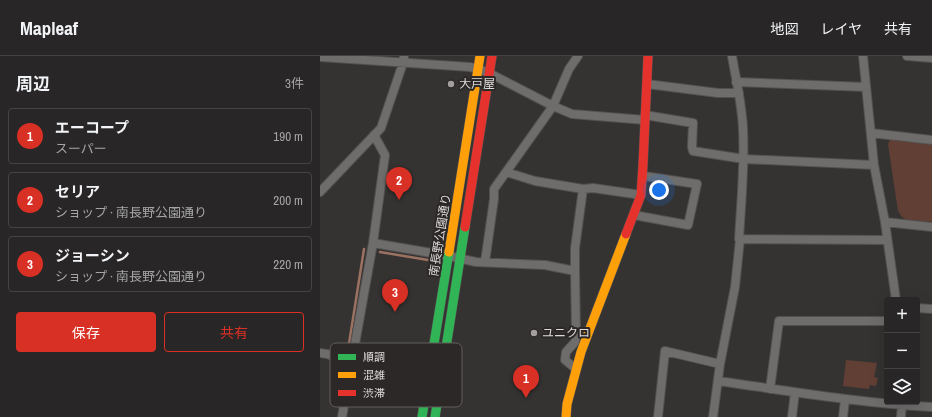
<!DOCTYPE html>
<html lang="ja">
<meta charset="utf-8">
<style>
:root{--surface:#282626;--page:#343232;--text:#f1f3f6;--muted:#a5a5a7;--line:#444343;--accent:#d93025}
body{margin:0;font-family:"Archivo Narrow","Noto Sans JP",sans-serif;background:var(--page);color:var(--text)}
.controls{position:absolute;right:12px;bottom:12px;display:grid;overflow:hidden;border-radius:4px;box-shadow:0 4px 16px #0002}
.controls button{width:36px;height:36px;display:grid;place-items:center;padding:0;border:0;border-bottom:1px solid var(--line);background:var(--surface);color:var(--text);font:20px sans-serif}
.you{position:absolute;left:339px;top:134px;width:14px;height:14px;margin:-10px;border:3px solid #fff;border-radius:50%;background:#1a73e8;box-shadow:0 0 0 6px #1a73e833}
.badge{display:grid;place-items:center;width:26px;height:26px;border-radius:50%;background:var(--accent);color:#fff;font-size:13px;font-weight:700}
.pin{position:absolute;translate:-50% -33px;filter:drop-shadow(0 1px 2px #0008)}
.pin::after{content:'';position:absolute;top:21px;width:14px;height:12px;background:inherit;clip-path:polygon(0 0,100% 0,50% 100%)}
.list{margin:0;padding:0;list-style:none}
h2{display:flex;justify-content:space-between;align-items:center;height:52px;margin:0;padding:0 16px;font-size:17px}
h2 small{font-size:13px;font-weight:400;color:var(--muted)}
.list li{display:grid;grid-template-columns:26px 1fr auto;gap:12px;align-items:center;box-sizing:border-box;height:56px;margin:0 8px 8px;padding:0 8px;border:1px solid var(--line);border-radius:4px}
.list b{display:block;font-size:15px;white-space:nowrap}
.list p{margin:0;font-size:13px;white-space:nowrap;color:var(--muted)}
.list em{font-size:13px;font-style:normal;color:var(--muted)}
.actions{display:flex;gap:8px;padding:12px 16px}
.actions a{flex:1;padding:9px 0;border:1px solid var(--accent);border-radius:4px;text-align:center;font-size:14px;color:var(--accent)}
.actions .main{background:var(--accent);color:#fff}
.icon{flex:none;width:22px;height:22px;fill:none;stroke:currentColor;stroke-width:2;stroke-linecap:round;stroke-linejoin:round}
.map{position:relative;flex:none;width:612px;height:361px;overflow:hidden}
header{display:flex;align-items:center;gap:24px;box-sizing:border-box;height:56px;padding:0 20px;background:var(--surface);border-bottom:1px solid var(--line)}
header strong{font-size:19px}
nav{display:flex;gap:22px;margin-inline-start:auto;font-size:14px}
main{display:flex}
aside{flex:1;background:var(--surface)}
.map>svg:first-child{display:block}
</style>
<header>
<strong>Mapleaf</strong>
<nav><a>地図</a><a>レイヤ</a><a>共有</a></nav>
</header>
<main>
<aside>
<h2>周辺<small>3件</small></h2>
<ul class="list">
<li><span class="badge">1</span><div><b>エーコープ</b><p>スーパー</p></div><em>190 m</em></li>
<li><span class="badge">2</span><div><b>セリア</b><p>ショップ · 南長野公園通り</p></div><em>200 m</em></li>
<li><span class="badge">3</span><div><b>ジョーシン</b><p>ショップ · 南長野公園通り</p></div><em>220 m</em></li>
</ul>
<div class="actions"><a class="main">保存</a><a>共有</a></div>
</aside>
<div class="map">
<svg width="612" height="361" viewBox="0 0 612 361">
<rect width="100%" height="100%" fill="#353332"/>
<path fill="#623f34" d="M573,83L612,88V166L587,164L582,161L578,155L568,88L570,84Z
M526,304L557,307L554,321L558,322L556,330L550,329L549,333L523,330Z"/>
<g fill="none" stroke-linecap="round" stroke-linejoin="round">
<path stroke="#9b7162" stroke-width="2.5" d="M60,196L114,205
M28,294L44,193
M8,302L26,305"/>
<g stroke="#535150" stroke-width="10">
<path id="street" d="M543,0L554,109L565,166L576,244
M587,0L612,2
M0,1L150,11L158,13L169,17L233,50L252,58L325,64
M416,26L546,31
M327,28L398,37H419
M325,59L373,67L372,91L373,95L424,103L554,109
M551,77L612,84
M186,116L215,125L263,133L273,132L321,139
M0,136L61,72L83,7L84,0
M314,159L368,169L377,128L324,120
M565,166L612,171
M420,183L567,184
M53,187L129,200L156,206L225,209L255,215
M165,206L174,143V133L233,50L249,13L258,0
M597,252L612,253
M0,297L32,302
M256,313L245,304L246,296L255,286L256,278L255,215V192L263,133
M398,325C469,335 540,347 612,351
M450,333L459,265H567
M22,361L53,187L65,99L54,79
M338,361L345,295L400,308
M393,361L400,308L415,231L420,183H419C421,147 425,110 423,73C422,48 416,24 412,0
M472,361L475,336
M523,361L525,343
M581,361L582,346"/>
</g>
<g stroke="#535150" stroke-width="10">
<path id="fast" d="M102,361L129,196
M115,361L145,171"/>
</g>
<g stroke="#535150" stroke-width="10">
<path id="slow" d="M129,196L160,0
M246,361L247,348L261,296L306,178"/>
</g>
<g stroke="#535150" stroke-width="10">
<path id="jam" d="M145,171L172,0
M306,178L321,139L323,109L328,0"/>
</g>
<use href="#street" stroke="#6e6d6c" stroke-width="8"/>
<use href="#fast" stroke="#30b455" stroke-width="9"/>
<use href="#slow" stroke="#ff9f0a" stroke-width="9"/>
<use href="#jam" stroke="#e5322d" stroke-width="9"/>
</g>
<g fill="#a2a09f" stroke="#2c2827" stroke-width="1.5">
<circle cx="131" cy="28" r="4"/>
<circle cx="214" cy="277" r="4"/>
</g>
<g text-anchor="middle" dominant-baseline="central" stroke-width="4" stroke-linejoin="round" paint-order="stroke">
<g font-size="12" fill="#dddbda" stroke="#2c2827" text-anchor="start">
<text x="139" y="28">大戸屋</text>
<text x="222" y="277">ユニクロ</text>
</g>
<g font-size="12" fill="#dddbda" stroke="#2c2827">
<text transform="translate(120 179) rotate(-81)">南長野公園通り</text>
</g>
</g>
<rect x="10" y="287" width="132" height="64" rx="6" fill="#2c2827" stroke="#615e5d" stroke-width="1"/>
<rect x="18" y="298" width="18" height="6" fill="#30b455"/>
<rect x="18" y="316" width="18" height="6" fill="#ff9f0a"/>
<rect x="18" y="334" width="18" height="6" fill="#e5322d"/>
<g font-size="11" fill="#dddbda">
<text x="43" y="305">順調</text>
<text x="43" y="323">混雑</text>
<text x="43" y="341">渋滞</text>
</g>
</svg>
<div class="controls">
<button>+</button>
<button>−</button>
<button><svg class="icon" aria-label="layers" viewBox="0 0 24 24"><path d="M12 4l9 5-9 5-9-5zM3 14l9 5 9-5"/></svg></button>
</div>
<div class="you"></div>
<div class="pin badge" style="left:206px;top:342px">1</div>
<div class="pin badge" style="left:79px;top:144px">2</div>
<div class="pin badge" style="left:75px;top:256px">3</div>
</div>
</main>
